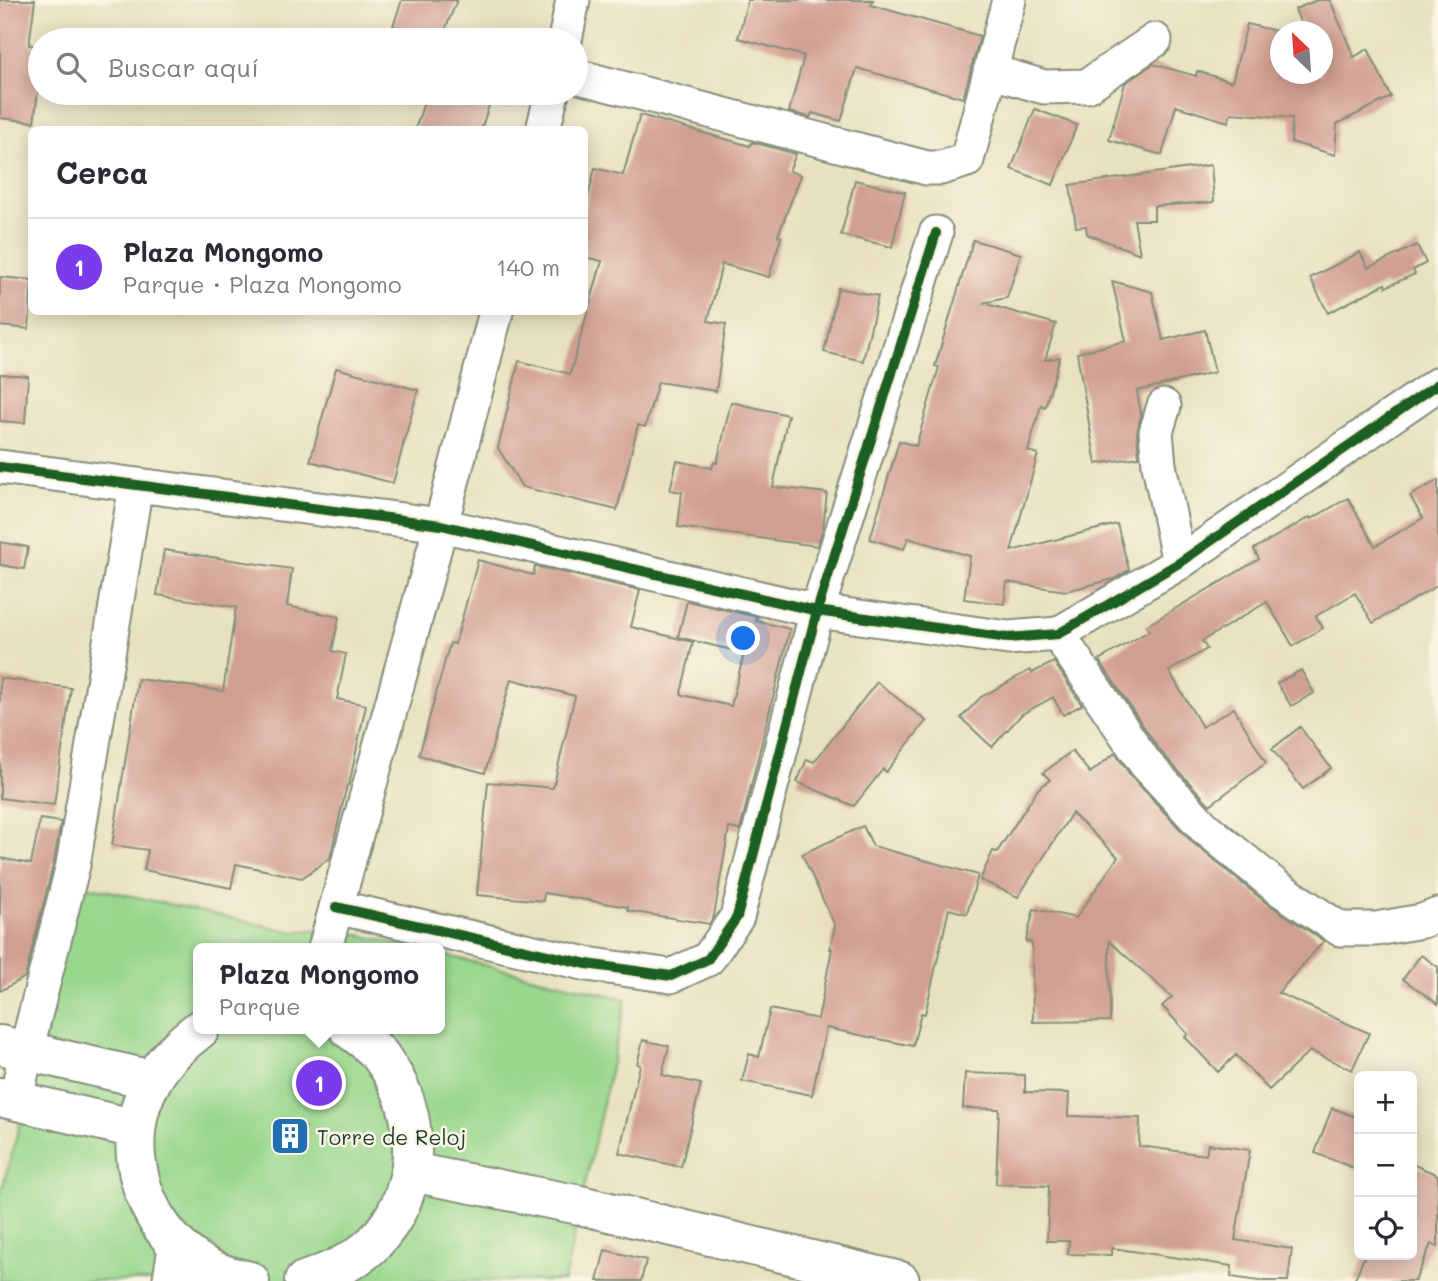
<!DOCTYPE html>
<html lang="es">
<meta charset="utf-8">
<style>
:root{--surface:#fff;--page:#f2f2f3;--text:#2b2b33;--muted:#7c7c81;--line:#e1e1e2;--accent:#7c3aed}
body{margin:0;font-family:Mali,sans-serif;background:var(--page);color:var(--text)}
.controls{position:absolute;right:21px;bottom:21px;display:grid;overflow:hidden;border-radius:10px;box-shadow:0 4px 18px #0003}
.controls button{width:63px;height:63px;display:grid;place-items:center;padding:0;border:0;border-bottom:2px solid var(--line);background:var(--surface);color:var(--text);font:35px sans-serif}
.compass{position:absolute;left:1270px;top:21px;width:63px;height:63px;border-radius:50%;background:var(--surface);box-shadow:0 4px 18px #0003;rotate:335deg}
.you{position:absolute;left:744px;top:639px;width:24px;height:24px;margin:-18px;border:5px solid #fff;border-radius:50%;background:#1a73e8;box-shadow:0 0 0 10px #1a73e833}
.badge{display:grid;place-items:center;width:46px;height:46px;border-radius:50%;background:var(--accent);color:#fff;font-size:23px;font-weight:700}
.pin{position:absolute;translate:-50% -50%;border:4px solid #fff;box-shadow:0 2px 7px #0006}
.popup{position:absolute;left:193px;top:943px;width:252px;height:91px;box-sizing:border-box;display:grid;place-content:center;border-radius:10px;background:var(--surface);filter:drop-shadow(0 2px 5px #0005);font-size:23px;white-space:nowrap;color:var(--muted)}
.popup b{font-size:26px;color:var(--text)}
.popup::after{content:'';position:absolute;left:50%;top:100%;margin-left:-14px;border:14px solid transparent;border-top-color:var(--surface)}
.list{margin:0;padding:0;list-style:none}
h2{display:flex;justify-content:space-between;align-items:center;height:91px;margin:0;padding:0 28px;font-size:30px}
h2 small{font-size:23px;font-weight:400;color:var(--muted)}
.list li{display:grid;grid-template-columns:46px 1fr auto;gap:21px;align-items:center;box-sizing:border-box;height:98px;padding:0 28px;border-top:2px solid var(--line)}
.list b{display:block;font-size:26px;white-space:nowrap}
.list p{margin:0;font-size:23px;white-space:nowrap;color:var(--muted)}
.list em{font-size:23px;font-style:normal;color:var(--muted)}
.icon{flex:none;width:38px;height:38px;fill:none;stroke:currentColor;stroke-width:2;stroke-linecap:round;stroke-linejoin:round}
.map{position:relative;flex:none;width:1438px;height:1281px;overflow:hidden}
.search{position:absolute;background:var(--surface);box-shadow:0 4px 18px #0003;left:28px;top:28px;width:560px;height:77px;display:flex;align-items:center;gap:18px;box-sizing:border-box;padding:0 24px;border-radius:38px;color:var(--muted);font-size:26px}
.panel{position:absolute;background:var(--surface);box-shadow:0 4px 18px #0003;left:28px;top:126px;width:560px;height:189px;border-radius:10px}
.map>svg:first-child{display:block}
</style>
<div class="map">
<svg width="1438" height="1281" viewBox="0 0 1438 1281">
<rect width="100%" height="100%" fill="#fcf5e5"/>
<filter id="ink" filterUnits="userSpaceOnUse"><feTurbulence type="fractalNoise" baseFrequency=".0143" numOctaves="2"/><feDisplacementMap in="SourceGraphic" scale="14" xChannelSelector="R" yChannelSelector="G"/><feConvolveMatrix kernelMatrix="1 2 1 2 8 2 1 2 1" color-interpolation-filters="sRGB"/></filter>
<filter id="wash" filterUnits="userSpaceOnUse"><feTurbulence type="fractalNoise" baseFrequency=".00686" numOctaves="4" result="noise"/><feDisplacementMap in="SourceGraphic" scale="28" xChannelSelector="R" yChannelSelector="G"/><feGaussianBlur stdDeviation="1.57" result="paint"/><feColorMatrix in="noise" values="0 0 0 0 0 0 0 0 0 0 0 0 0 0 0 0 0 1.4 0 .05"/><feComposite in="paint" operator="in"/></filter>
<g filter="url(#wash)">
<rect width="100%" height="100%" fill="#e8e1bf"/>
<path fill="#98d78c" stroke="#5c8a60" stroke-width="2" d="M73,883L294,932L331,928L415,948H198V1029H440V954L626,999L564,1281H0V1197L24,1109Z"/>
<g id="blocks">
<path fill="#d19f91" d="M0,0H35L29,45L40,46V76L34,122L0,118Z
M402,0H457L441,40H430L393,26Z
M748,0H873L871,5L980,36L963,98L857,68L841,121L812,113L810,117L789,112L804,56L738,38Z
M1317,0H1330L1354,57L1368,49L1391,97L1337,124L1335,155L1291,142L1292,118L1231,113L1228,122L1176,106L1162,155L1109,140L1125,83L1153,64L1196,76L1197,71L1232,82L1247,24L1280,32V74H1322V32H1304L1295,9Z
M427,93H493L481,130H415Z
M1035,109L1077,125L1053,185L1011,169Z
M640,115L750,146L752,142L796,154L789,171L801,175L778,236L781,237L769,277L722,264L708,321L726,324L716,391L658,382L645,427L638,425L617,510L522,487L498,448L519,361L570,374L602,261L584,257V214L595,168L623,175Z
M1211,165L1214,202L1154,206V220H1134L1140,254L1087,234L1086,226L1076,227L1070,185Z
M855,180L905,192L892,247L841,235Z
M973,240L1021,254L1007,298L983,303L1056,324L1045,360L1060,357L1045,407L1041,405L1028,451L1038,454L1011,551L1117,524L1129,570L1114,579L1066,591L1007,582L1004,604L964,599L970,556L908,538L904,549L870,539L899,441L916,446L939,367L935,366Z
M1417,245L1426,263L1413,270L1415,274L1386,287L1385,284L1328,313L1310,278L1360,252L1368,268Z
M0,277L32,280L29,329L0,326Z
M1112,281L1152,292L1163,340L1205,330L1215,372L1137,391L1141,415L1137,433L1139,457L1096,464L1077,353L1126,341Z
M838,288L878,296L863,361L824,352Z
M336,368L418,390L393,483L310,461Z
M0,374L28,376L25,423L0,421Z
M731,402L788,415L773,487L827,493L823,528L817,546L678,527L682,492L670,490L677,461L712,468L714,462L717,463Z
M1438,480V585L1373,623L1355,593L1316,616L1323,628L1293,646L1267,602L1202,641L1207,649L1169,671L1202,727L1234,708L1266,763L1210,805L1160,751L1099,660L1149,631L1146,626L1259,559L1254,549L1310,517L1311,519L1348,498L1375,546L1423,518L1410,496Z
M0,542L28,547L24,569L0,565Z
M164,550L292,569L287,606L339,617L332,651L346,654L337,699L366,705L349,785H347L330,858L302,878L236,864L231,888L144,870L148,850L112,845L138,679L223,691L236,607L157,595Z
M478,560L533,575L535,566L640,590L631,627L693,642L681,693L683,695L731,706L744,653L678,637L687,601L757,617L756,621L790,629L740,830L729,828L714,916L709,924L628,911V907L544,893L543,901L477,895L488,782L553,788L575,696L511,679L485,773L419,755L450,643L455,644Z
M1054,662L1082,705L1063,715L1053,697L1022,714L992,747L961,718L981,697L1030,670L1032,673Z
M1301,670L1314,693L1291,706L1277,683Z
M0,678L71,688L54,805L0,798Z
M877,682L926,721L886,772L883,769L854,806L797,782L807,759L814,762Z
M1300,727L1331,768L1303,789L1272,749Z
M1072,751L1090,773L1115,753L1131,776L1192,842L1265,902L1324,941L1278,993L1369,1033L1352,1070L1310,1051L1269,1090L1236,1055L1218,1072L1185,1037L1188,1034L1162,1006L1172,997L1109,941L1110,1021L1033,1022L1032,943L1026,941L1034,909L1076,918L1118,857L1072,813L1018,897L980,880L993,851L997,852L1038,789L1050,780L1043,773Z
M40,819L61,822L54,861L25,977L0,991V858L31,864Z
M863,826L873,846L978,875L967,914L949,909L925,1014L921,1013L913,1046L826,1028L812,1095L742,1081L749,1054L759,1057L770,1009L818,1019L832,949H830L835,926L802,854Z
M1421,955L1438,967V1004L1403,979Z
M643,1040L669,1046L662,1075L701,1084L681,1167L619,1153L640,1065L637,1064Z
M965,1073L1025,1075V1092L1069,1093L1068,1116L1140,1118L1139,1146L1206,1155L1208,1144L1250,1150L1235,1240L1292,1249L1288,1281H1259L1231,1277L1232,1266L1112,1248V1255L1068,1254L1069,1241H1047L1049,1186L996,1184L999,1109L963,1108Z
M1332,1108L1359,1118V1170L1315,1153Z
M280,1119L306,1127L299,1151L273,1145Z
M1412,1164L1438,1175V1247L1431,1244L1415,1281H1354L1365,1255H1412Z
M605,1250L646,1260L641,1281H597Z"/>
</g>
</g>
<g filter="url(#ink)">
<use href="#blocks" fill-opacity="0" stroke="#848f7a" stroke-width="2"/>
<g fill="none" stroke-linecap="round" stroke-linejoin="round">
<g stroke="#848f7a" stroke-width="37">
<path id="minor" d="M565,40L573,0
M990,71L1044,87L1087,86L1155,40
M576,76L927,168H941L967,160L1009,0
M543,130L552,93
M1164,406L1156,432L1159,465L1179,563
M0,467L441,525L817,611L1008,638L1058,634L1179,563L1438,384
M1058,634L1145,763L1204,827L1277,887L1340,929H1376L1422,921L1438,915
M336,907L587,964L671,976L708,959L737,917L817,611L936,233
M325,948L441,525L496,312
M16,1101L26,1051L73,865L136,485"/>
</g>
<g stroke="#848f7a" stroke-width="42">
<path id="major" d="M200,1029C181,1044 165,1058 153,1079C116,1140 140,1226 200,1263C215,1273 232,1277 250,1281
M0,1045L152,1080
M0,1097L136,1129
M411,1172L580,1205L900,1281
M172,1281L178,1246
M304,1281C329,1272 355,1262 374,1243C419,1196 424,1124 390,1070C386,1065 383,1058 378,1053C370,1044 359,1036 349,1029"/>
</g>
<use href="#minor" stroke="#fff" stroke-width="33"/>
<use href="#major" stroke="#fff" stroke-width="38"/>
<g stroke="#fcf5e5" stroke-width="15">
<path id="cycleway" d="M0,467L441,525L817,611L1008,638L1058,634L1179,563L1438,384
M336,907L587,964L671,976L708,959L737,917L817,611L936,233"/>
</g>
<use href="#cycleway" stroke="#1b5e20" stroke-width="10"/>
</g>
</g>
<defs>
<g id="building-square" transform="scale(2.0125)"><rect x="-9" y="-9" width="18" height="18" rx="4" fill="#1f6fb2" stroke="#fcf5e5"/><path d="M-4-6H4V6H1V3H-1V6H-4ZM-2.5-4.3h1.7v1.8h-1.7ZM.8-4.3h1.7v1.8H.8ZM-2.5-1h1.7V.8h-1.7ZM.8-1h1.7V.8H.8Z" fill="#fff"/></g>
</defs>
<g fill-rule="evenodd">
<use href="#building-square" x="290" y="1136"/>
</g>
<g text-anchor="middle" dominant-baseline="central" stroke-width="5" stroke-linejoin="round" paint-order="stroke">
<g font-size="21" fill="#1f3d34" stroke="#fcf5e5" text-anchor="start">
<text x="317" y="1136">Torre de Reloj</text>
</g>
</g>
</svg>
<div class="controls">
<button>+</button>
<button>−</button>
<button><svg class="icon" aria-label="locate" viewBox="0 0 24 24"><circle cx="12" cy="12" r="6"/><path d="M12 2v4M12 18v4M2 12h4M18 12h4"/></svg></button>
</div>
<svg class="compass" viewBox="-18 -18 36 36"><path d="M0-13l5 13h-10z" fill="#e53935"/><path d="M0 13l5-13h-10z" fill="#7c7c81"/></svg>
<div class="you"></div>
<div class="pin badge" style="left:319px;top:1083px">1</div>
<div class="popup"><b>Plaza Mongomo</b>Parque</div>
<div class="search"><svg class="icon" aria-label="search" viewBox="0 0 24 24"><circle cx="10" cy="10" r="6"/><path d="M15 15l6 6"/></svg>Buscar aquí</div>
<section class="panel">
<h2>Cerca<small></small></h2>
<ul class="list">
<li><span class="badge">1</span><div><b>Plaza Mongomo</b><p>Parque · Plaza Mongomo</p></div><em>140 m</em></li>
</ul>
</section>
</div>
